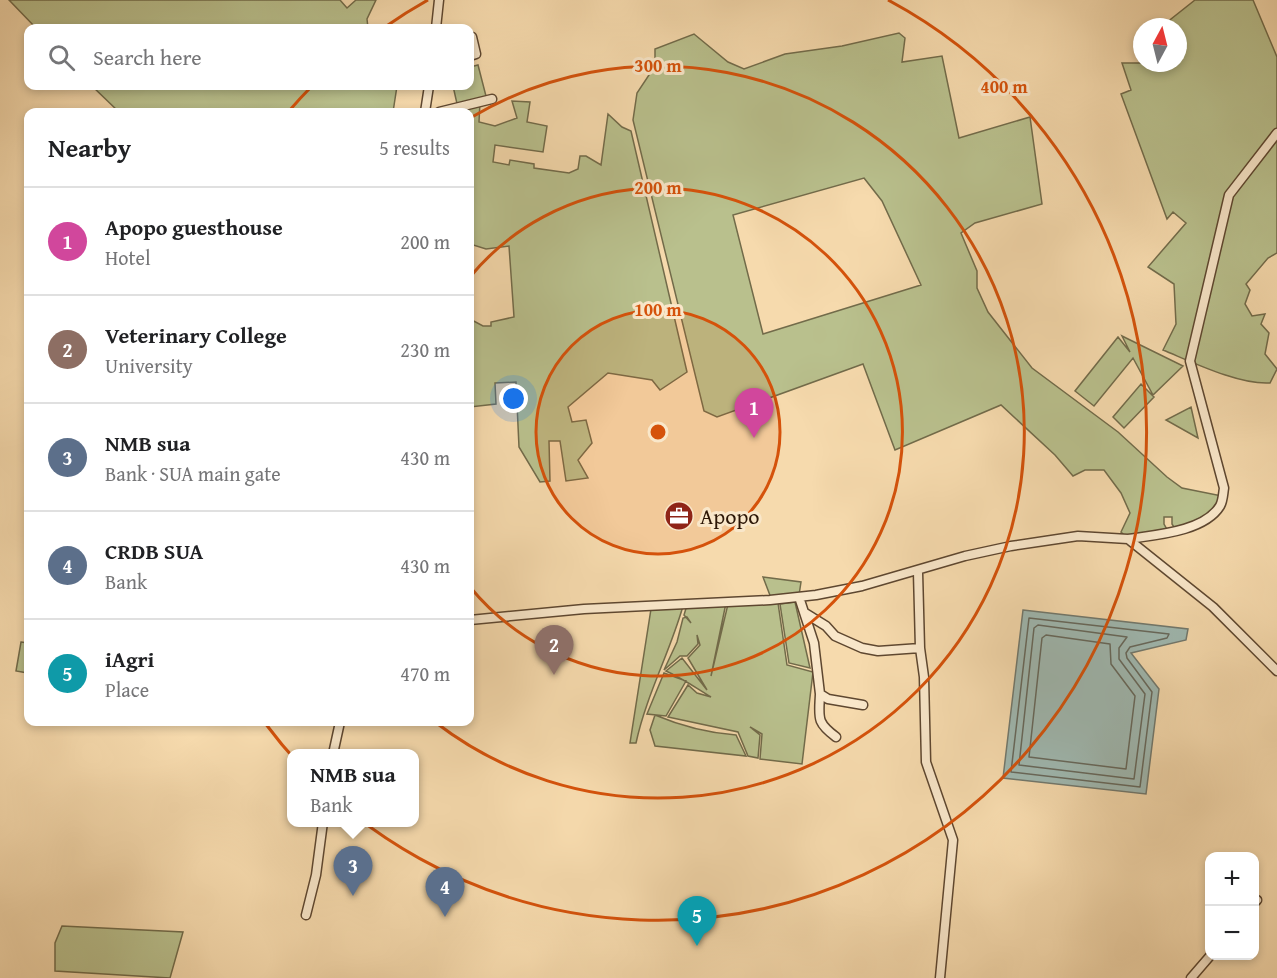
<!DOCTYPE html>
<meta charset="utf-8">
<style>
:root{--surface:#fff;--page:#f6f6f6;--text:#202124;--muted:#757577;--line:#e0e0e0;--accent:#1a73e8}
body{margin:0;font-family:"Gentium Book Plus",serif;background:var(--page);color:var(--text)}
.controls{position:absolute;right:18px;bottom:18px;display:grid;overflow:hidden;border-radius:12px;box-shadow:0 3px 9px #0003}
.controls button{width:54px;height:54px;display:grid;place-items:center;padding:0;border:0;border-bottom:2px solid var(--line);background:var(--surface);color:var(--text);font:30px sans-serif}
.compass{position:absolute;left:1133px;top:18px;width:54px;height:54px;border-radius:50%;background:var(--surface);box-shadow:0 3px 9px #0003;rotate:7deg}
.you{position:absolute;left:514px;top:399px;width:21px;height:21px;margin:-15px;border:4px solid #fff;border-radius:50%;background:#1a73e8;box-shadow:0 0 0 9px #1a73e833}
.badge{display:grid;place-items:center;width:39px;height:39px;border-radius:50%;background:var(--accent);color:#fff;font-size:20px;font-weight:700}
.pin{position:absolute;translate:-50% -50px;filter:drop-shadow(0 2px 3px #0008)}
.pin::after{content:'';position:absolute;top:32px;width:21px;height:18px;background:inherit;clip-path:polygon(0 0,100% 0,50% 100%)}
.popup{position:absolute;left:287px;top:749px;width:132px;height:78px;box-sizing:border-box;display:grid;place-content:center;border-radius:12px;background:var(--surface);filter:drop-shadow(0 2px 4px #0005);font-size:20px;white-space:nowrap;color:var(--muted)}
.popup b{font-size:22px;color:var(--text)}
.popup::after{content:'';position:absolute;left:50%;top:100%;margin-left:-12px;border:12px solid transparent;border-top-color:var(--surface)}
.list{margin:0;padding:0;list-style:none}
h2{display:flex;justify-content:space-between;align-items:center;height:78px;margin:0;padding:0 24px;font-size:26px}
h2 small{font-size:20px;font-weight:400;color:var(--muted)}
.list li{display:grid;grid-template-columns:39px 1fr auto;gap:18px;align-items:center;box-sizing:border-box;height:108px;padding:0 24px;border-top:2px solid var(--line)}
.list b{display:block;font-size:22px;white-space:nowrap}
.list p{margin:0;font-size:20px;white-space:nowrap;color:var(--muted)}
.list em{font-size:20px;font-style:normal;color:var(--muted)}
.icon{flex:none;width:33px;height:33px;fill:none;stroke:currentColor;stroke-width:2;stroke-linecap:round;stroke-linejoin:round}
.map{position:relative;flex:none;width:1277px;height:978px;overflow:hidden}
.search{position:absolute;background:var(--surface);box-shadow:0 3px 9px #0003;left:24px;top:24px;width:450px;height:66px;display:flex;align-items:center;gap:15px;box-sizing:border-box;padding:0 21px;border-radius:12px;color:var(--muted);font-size:22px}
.panel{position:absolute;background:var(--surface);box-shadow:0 3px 9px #0003;left:24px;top:108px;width:450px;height:618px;border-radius:12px}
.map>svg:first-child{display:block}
</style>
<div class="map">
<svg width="1277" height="978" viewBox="0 0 1277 978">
<rect width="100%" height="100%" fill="#f6daad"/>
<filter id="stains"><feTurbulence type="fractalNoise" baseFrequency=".00333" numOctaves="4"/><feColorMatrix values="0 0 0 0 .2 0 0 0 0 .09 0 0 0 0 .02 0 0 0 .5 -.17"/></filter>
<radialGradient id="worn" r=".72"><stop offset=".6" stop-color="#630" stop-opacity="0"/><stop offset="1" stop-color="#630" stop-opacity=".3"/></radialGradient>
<path fill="#b9c08d" stroke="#726b4a" stroke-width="1.5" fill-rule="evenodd" d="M9,0H340L347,8L356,0H376L367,19L368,28H36Z
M1195,0H1253L1277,57V253L1268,258L1246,284L1250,290L1245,304L1252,316L1265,314L1261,324L1269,333L1265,354L1277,369L1270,383C1239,385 1192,362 1163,350L1176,324L1174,284L1148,267L1186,223L1173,212L1167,219L1121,94L1131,90L1122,63H1178V27H1161Z
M899,33L905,38L902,62L942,56L959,138L1030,117L1042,204L975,223L961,233L977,271V288L988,312L1032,368L1118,432L1167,477L1182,488L1222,496L1214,513L1177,532L1172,524V517H1164V524L1169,533L1128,539L1121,532L1130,513L1121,493L1104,470H1085L1073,476L1055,455L1001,405L895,450L863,364L717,417L704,411L633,120L637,93L655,66V49L694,34L728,62L744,69L785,54L842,46ZM864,178L882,201L921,285L763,334L733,215Z
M478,65L487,100L480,102L479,122L495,126L517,118L512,101L530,102L527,122L547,126L543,152L495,145L493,162L509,165L510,160L534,164V168L569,173L578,169L580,156H586L601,165L608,114L622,127L631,131L687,372L660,390L652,380L608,373L568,407L572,422L586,420L592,443L578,460L588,478L566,481L560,441H549L550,481L540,482L519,447L516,382L495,383L496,404L470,407V319L483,326H491V322L514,317L509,246L486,249L470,244V112H449L458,108L453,86H470V67Z
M92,86H397L393,112H119Z
M1122,336L1183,366L1153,395L1133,358L1094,406L1075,391L1118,337L1130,352Z
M1141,384L1154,397L1124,428L1113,417Z
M1191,407L1198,438L1166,420Z
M763,577L801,582L799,595L771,598Z
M795,602L810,668L789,663L780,604Z
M726,603L711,676L728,604L778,603L787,665L813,672L802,764L760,759L762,734L750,727L760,735L758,758L748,756L738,732L668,717L688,685L697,693L711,697C696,688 682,678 666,671L682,658L707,690L688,658L700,645L697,635L698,644L687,656H680L664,670L677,642L683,618L687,617L691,623L684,615L687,605Z
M683,606C670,652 646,696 636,743H630L651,609Z
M21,642L28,643V673L16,671Z
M664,673L686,681L666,716L647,714Z
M655,715C681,726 708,733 736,735L746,756L655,746L650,730Z
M62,926L183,932L170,978L55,971V943Z"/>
<path fill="#9fb9b2" stroke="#71786d" stroke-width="1.5" d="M1023,610L1188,629L1186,640L1131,653L1159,689L1146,794L1003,778Z"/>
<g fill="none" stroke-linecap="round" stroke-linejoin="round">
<path stroke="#66685c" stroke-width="1.5" d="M1029,618L1169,634L1167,638L1130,647L1126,653L1127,658L1152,692L1140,787L1011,772Z
M1038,625L1127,637L1119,648V659L1145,694L1134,779L1019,765L1034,628Z
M1046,635L1110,644L1111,664L1135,696L1126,769L1029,757L1042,638Z"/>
<g stroke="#5e4730" stroke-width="11">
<path id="street" d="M436,28L439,0
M470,56L476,54L472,37
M425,112L429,86
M439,112L492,99
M1128,539C1154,535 1204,532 1220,506C1223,501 1223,494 1224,488L1190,361L1229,195L1277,133
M918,572L920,648L924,677L926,762L953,840L940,978
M799,597L814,643L820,694L828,699L863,705
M805,613L826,626L835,636L862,648L878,651L920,648
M470,620L584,609L770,600L816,595L862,586L965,556L1011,546L1078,536L1128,539L1213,607L1277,671
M820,694C819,718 816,722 836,737
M333,754L340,722
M1254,903L1257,900
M306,915L316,875L323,822
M1191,978L1210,956"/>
</g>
<use href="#street" stroke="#f9e7ca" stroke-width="8"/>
</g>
<circle cx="658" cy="432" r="122" fill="#d5520b" fill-opacity=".12"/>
<g fill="none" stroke="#d5520b" stroke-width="3">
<circle cx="658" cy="432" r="122"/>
<path d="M470 277A244 244 0 1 1 470 587"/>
<path d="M472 117A366 366 0 1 1 435 722"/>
<path d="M289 111A489 489 0 0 1 312 86M385 27A489 489 0 0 1 428 0M888 0A489 489 0 1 1 265 723"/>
</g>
<defs>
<g id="office-disc" transform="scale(1.5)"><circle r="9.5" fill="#8f2418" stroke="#f9e7ca"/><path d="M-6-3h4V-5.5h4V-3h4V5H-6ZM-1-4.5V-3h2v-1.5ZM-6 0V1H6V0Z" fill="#fff"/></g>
</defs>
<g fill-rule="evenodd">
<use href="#office-disc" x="679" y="516"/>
</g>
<g text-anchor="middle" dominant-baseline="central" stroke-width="6" stroke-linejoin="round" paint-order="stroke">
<g font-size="22" fill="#2c1606" stroke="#f9e7ca" text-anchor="start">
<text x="700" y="516">Apopo</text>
</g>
</g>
<circle cx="658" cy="432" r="9" fill="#d5520b" stroke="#f9e7ca" stroke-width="3"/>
<g font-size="18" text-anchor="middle" font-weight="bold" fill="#d5520b" stroke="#f9e7ca" stroke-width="6" stroke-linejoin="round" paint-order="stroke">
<text x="658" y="72">300 m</text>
<text x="1004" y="93">400 m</text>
<text x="658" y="194">200 m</text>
<text x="658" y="316">100 m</text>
</g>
<rect width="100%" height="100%" filter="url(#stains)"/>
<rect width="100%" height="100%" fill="url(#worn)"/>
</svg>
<div class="controls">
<button>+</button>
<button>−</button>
</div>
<svg class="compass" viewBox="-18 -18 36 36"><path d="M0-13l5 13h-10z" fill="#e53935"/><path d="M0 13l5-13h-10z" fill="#757577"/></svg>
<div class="you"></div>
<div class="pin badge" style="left:754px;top:438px;background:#d1479c">1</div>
<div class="pin badge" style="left:554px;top:675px;background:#8d6e63">2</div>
<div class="pin badge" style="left:353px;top:896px;background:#5c6f8a">3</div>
<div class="popup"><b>NMB sua</b>Bank</div>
<div class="pin badge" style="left:445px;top:917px;background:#5c6f8a">4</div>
<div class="pin badge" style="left:697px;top:946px;background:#0f9aa8">5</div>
<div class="search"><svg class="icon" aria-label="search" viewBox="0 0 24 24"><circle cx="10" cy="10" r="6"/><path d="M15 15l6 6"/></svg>Search here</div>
<section class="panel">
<h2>Nearby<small>5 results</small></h2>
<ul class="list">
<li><span class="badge" style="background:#d1479c">1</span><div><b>Apopo guesthouse</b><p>Hotel</p></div><em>200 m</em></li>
<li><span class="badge" style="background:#8d6e63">2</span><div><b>Veterinary College</b><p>University</p></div><em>230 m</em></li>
<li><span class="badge" style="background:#5c6f8a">3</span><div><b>NMB sua</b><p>Bank · SUA main gate</p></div><em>430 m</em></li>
<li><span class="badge" style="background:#5c6f8a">4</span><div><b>CRDB SUA</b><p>Bank</p></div><em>430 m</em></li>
<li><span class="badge" style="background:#0f9aa8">5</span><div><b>iAgri</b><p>Place</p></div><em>470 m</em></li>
</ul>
</section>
</div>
